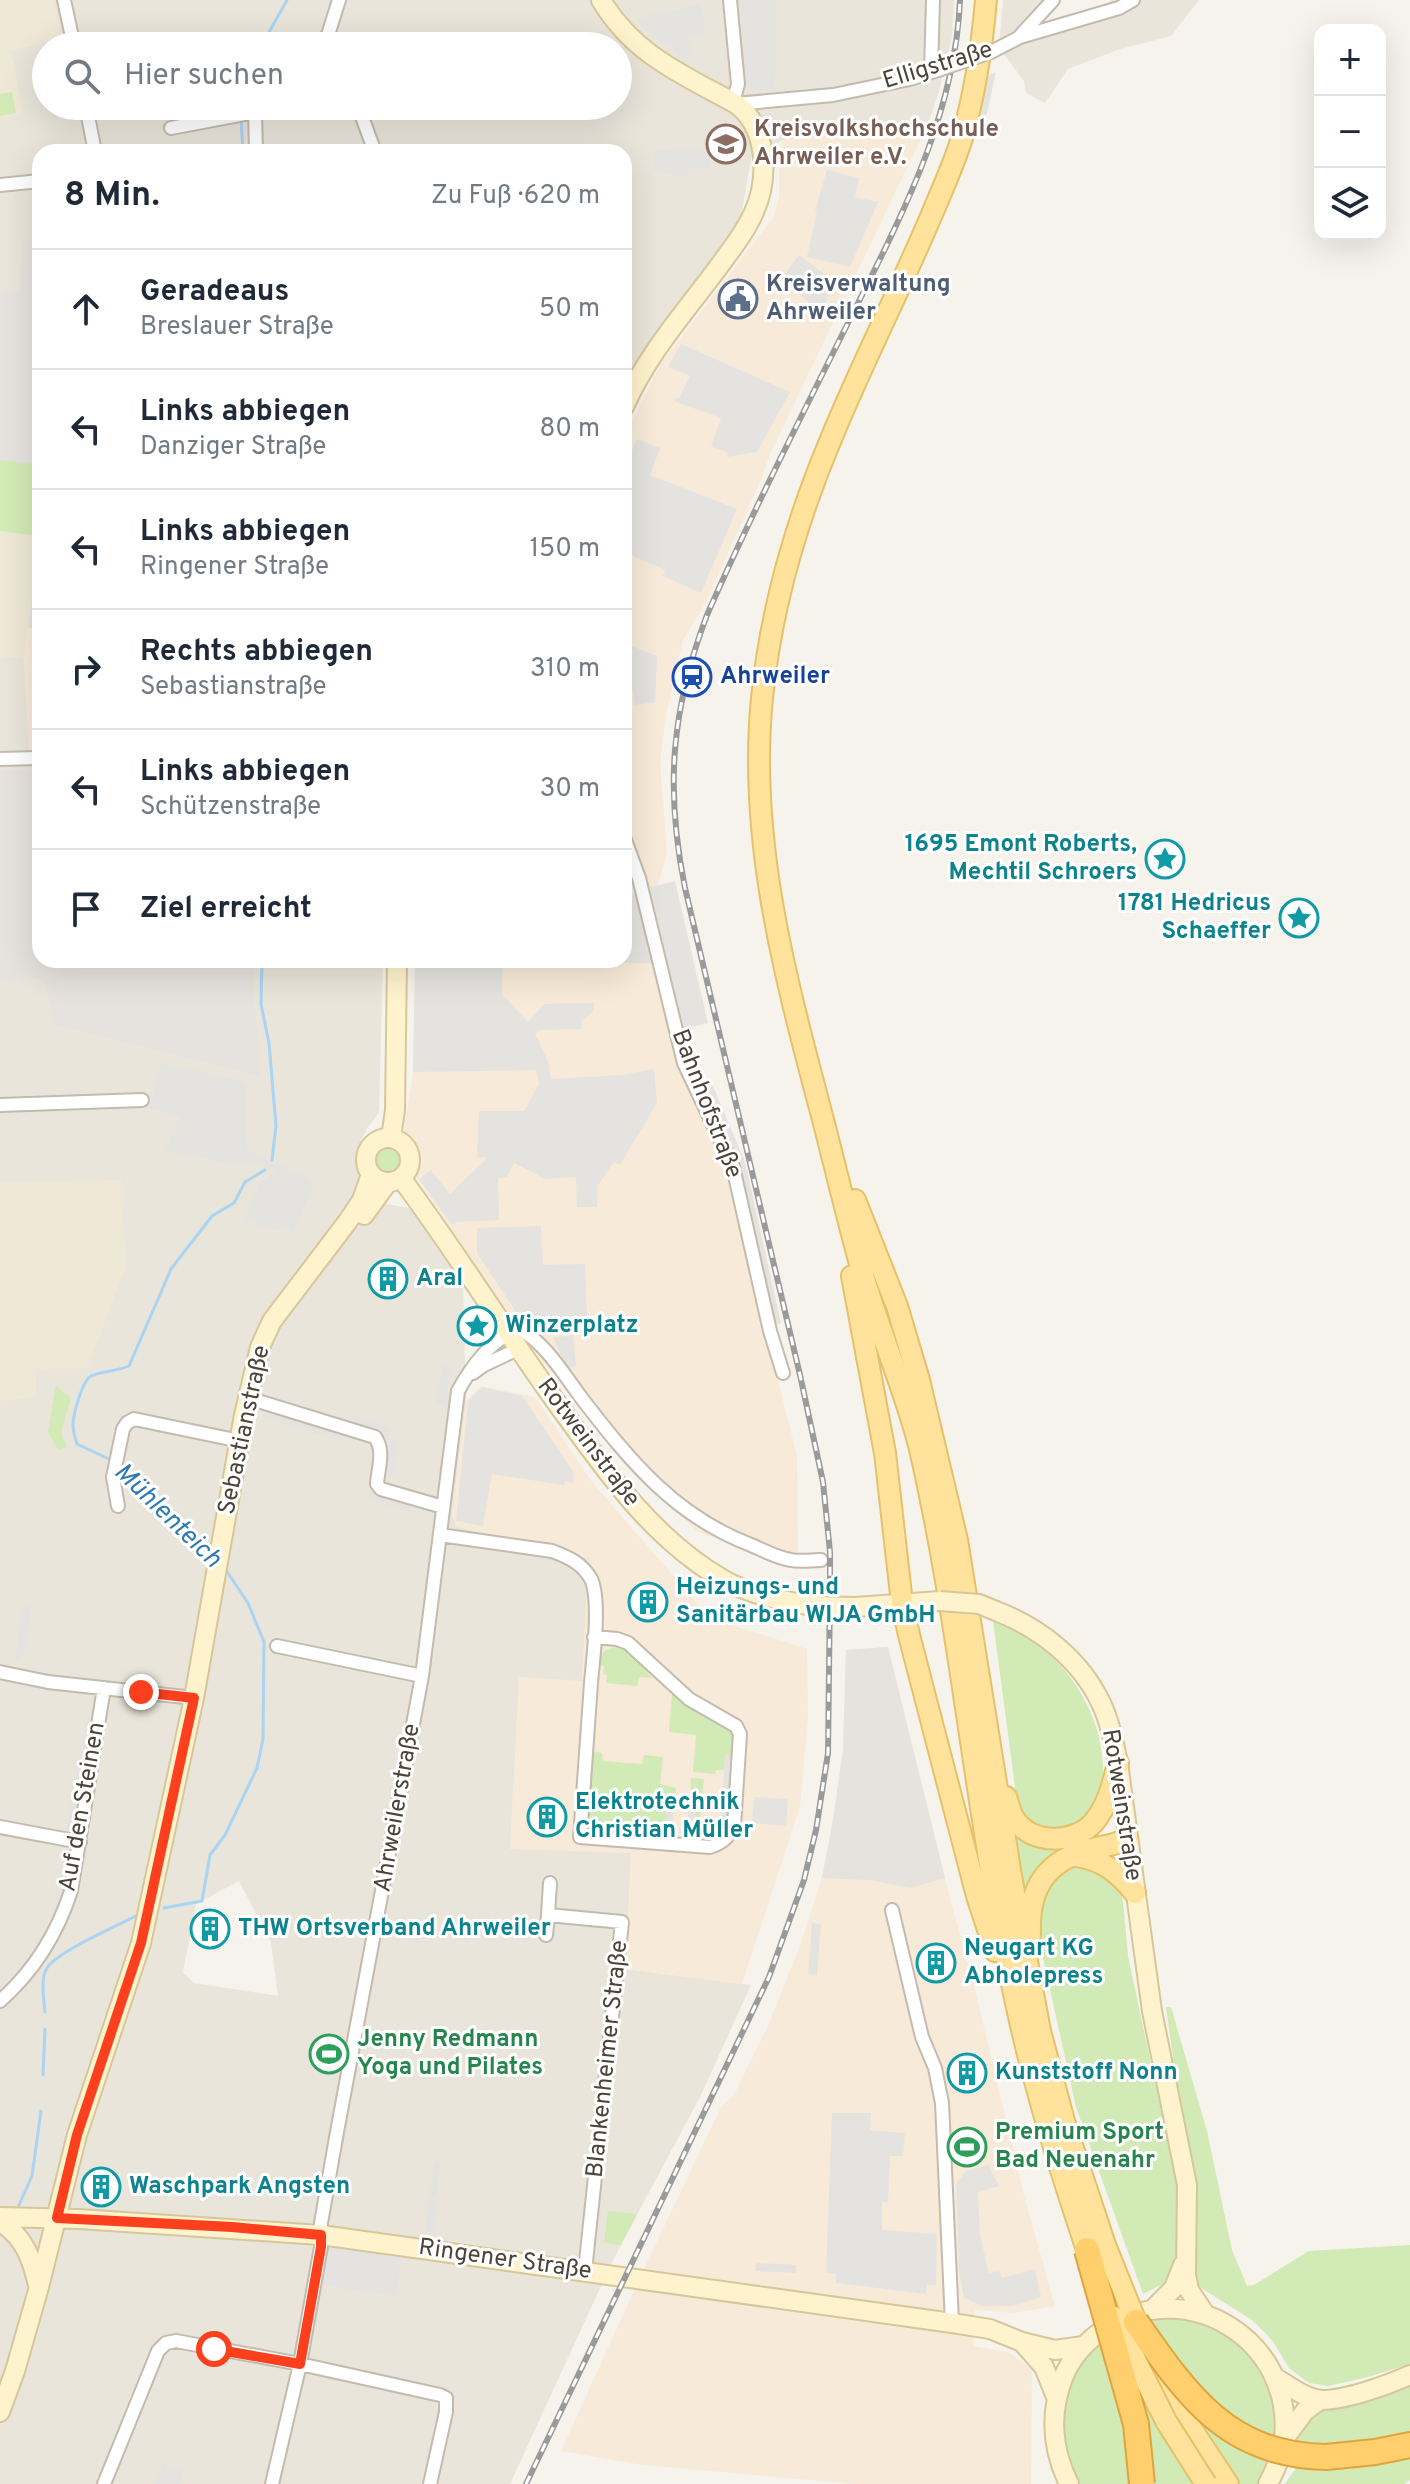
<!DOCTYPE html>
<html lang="de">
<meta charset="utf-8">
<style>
:root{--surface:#fff;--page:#f6f6f7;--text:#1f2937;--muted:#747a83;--line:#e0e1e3}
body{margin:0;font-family:Overpass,sans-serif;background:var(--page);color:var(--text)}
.controls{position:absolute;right:24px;top:24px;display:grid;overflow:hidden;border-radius:16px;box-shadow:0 8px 32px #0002}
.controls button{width:72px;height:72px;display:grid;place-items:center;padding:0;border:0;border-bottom:2px solid var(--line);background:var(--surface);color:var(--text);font:40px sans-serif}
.stop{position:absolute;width:24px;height:24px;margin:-18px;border:6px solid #fc3f1d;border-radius:50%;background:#fff}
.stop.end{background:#fc3f1d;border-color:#fff;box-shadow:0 2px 8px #0008}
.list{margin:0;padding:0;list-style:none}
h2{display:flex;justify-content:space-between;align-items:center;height:104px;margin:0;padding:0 32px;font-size:34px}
h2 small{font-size:26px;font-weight:400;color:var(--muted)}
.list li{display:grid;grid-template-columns:52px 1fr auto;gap:24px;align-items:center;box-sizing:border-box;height:120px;padding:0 32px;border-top:2px solid var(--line)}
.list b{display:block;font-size:30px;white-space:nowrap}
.list p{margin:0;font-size:26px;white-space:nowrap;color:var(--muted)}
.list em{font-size:26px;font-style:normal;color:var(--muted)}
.icon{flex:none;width:44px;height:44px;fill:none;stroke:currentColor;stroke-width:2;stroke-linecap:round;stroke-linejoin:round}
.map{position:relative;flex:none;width:1410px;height:2484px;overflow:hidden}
.search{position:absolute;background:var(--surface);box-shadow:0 8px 32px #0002;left:32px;top:32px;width:600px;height:88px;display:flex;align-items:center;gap:20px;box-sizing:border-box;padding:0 28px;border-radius:44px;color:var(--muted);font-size:30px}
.panel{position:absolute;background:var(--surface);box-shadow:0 8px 32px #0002;left:32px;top:144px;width:600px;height:824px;border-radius:24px}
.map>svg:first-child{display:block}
</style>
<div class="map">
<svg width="1410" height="2484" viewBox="0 0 1410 2484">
<rect width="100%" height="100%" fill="#f6f3ec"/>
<path fill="#eae5da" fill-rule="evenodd" d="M0,0H954L952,37L939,92L928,124L784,140L752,154L741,217L675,310L624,390V152H40V960H383L379,1113L367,1128L359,1145L361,1164L356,1184L381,1203L409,1208L441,1245L463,1283L466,1401L452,1515L456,1525L467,1529L589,1558L582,1682L519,1677L631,1853L626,1969L751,1985L701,2095L613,2260L510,2484H0ZM46,46H618V106H46ZM239,1881L271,1943L278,1996L194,1983L183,1972L196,1904Z
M1003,0H1059L1044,17L1047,26L1105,6L1112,0H1199L1171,36L1120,49L1068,69L1045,103L1026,93L1024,81L999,48Z"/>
<path fill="#f7ead8" d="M928,124L771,452L762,477L707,600L683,640L666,714L660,763L667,853L644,934L686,1085L710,1127L728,1183L797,1456L798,1566L698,1532L633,1473L498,1305L438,1209L417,1179L404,1130L413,1072L415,960H624V439L660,365L773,218L779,198V160L784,140Z
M35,567H40V750H29L23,649Z
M481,1386L535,1397L592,1482L710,1618L807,1649L808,1718L800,1807L742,1984L626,1969L631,1853L510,1849L519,1677L582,1681L589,1558L467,1529L456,1525L452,1515L466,1401Z
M888,1647L922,1794L976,1994L1025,2199L1055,2306L1014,2313L975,2310L973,2346L1008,2352L1032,2369L1031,2484H855L643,2465L561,2451L643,2271L721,2107L734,2095L767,2028L799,1948L822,1878L833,1820L843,1750L846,1650Z"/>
<path fill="#e6e2dd" d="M40,239V465L0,460V293L20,292L22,241Z
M40,769V960H255L253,971L259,1076L55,1025L44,978L0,980V770Z
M888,1647L945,1878L910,1888L870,1880L822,1878L833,1820L843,1750L846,1650Z"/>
<path fill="#efe8d6" d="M0,0H54L62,38L11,51L23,115L0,118Z
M0,531L40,536V567H35L24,657L0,658Z
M121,1180L126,1266L87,1368L36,1369V1397L0,1401V1182Z"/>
<path fill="#d2eab5" d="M12,92L16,113L0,116V94Z
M0,460L40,465V536L0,531Z
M372 1159a17 17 0 1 1 34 0a17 17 0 1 1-34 0Z
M56,1386L71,1398L61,1433L67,1447L58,1450L48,1432Z
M993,1621C1007,1628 1024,1634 1037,1643C1075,1673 1103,1721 1103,1770C1103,1782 1102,1800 1094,1811C1080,1830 1049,1839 1030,1823C1024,1818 1020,1809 1017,1802Z
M617,1647C633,1652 641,1665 652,1678L639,1677L637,1686L606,1683L607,1675L603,1674L604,1666L598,1665C598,1653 606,1648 617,1647Z
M672,1694L728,1727L734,1738L733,1755H725L724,1770H716L715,1774L693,1772L696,1735L669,1732Z
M591,1751L602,1753L603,1761L642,1764L644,1755L663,1757L660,1784L676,1788L675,1797H667L664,1834L672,1835L671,1839L599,1833L592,1829L586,1818Z
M691,1778L704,1779L700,1818L728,1821C721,1842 705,1840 686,1838V1836L694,1837L697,1798H690Z
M1009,1824L1068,1846L1023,1908Z
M1079,1864L1094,1866L1119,1886L1123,1901L1128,1956L1179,2195L1181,2240L1171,2280L1143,2294L1076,2107L1043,1958L1040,1906L1049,1882L1064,1868Z
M1166,2007H1171L1207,2131L1232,2250L1247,2286L1254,2285L1309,2251L1410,2245V2364L1368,2377L1328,2386L1309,2383L1289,2368L1272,2340L1252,2320L1198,2286L1195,2274L1197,2211L1193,2169L1181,2115Z
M608,2211L637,2214L621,2245L604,2243Z
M1177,2316L1203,2322L1242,2343L1268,2380L1274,2399L1276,2439L1267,2471L1258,2484H1079L1072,2476L1062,2448L1064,2390L1085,2354L1130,2321Z
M1410,2386V2431L1366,2444L1325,2446L1290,2441L1317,2410L1403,2390Z
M1410,2451V2480L1404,2484H1285L1297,2466Z"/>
<path fill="#e5e3e0" d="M734,0H776L775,90L743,89Z
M701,4L706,36L689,37L692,58H682L669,44H662L640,25L639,18Z
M996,72L986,118L978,122L988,76Z
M711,148L709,169L691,167L686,177L653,172L655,150Z
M827,170L859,178L855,197L878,202L850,267L807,257L817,212L815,211Z
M799,255L835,282L821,311L781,280Z
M681,344L790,392L757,452L727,457L728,452L711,447L721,418L674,401L676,398H679L690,376L668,367Z
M637,439L660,448L650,475L737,509L701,593L663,576L665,570L624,552V469Z
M35,572H40V628H28Z
M624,643L657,656L655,702L635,705L633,690L626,687Z
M675,881L708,1023L683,1029L650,887Z
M624,893H635L652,963H622V960H624Z
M415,960H502V994L528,1022L544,1004L594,1003V1010L581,1022L582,1029L541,1030L535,1034L549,1063L551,1079L622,1075L654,1069L657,1103L620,1165L614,1162L598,1185L597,1207H577L576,1177L545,1179L514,1163L507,1177L498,1178L499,1220L457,1222L452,1225L419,1179L431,1170L450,1194L487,1158L477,1157L479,1111H524L539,1084L536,1070L413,1072Z
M161,1063L245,1082L247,1150L303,1174L313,1186L293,1233L286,1228L278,1231L245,1220L259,1184L276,1171L250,1162L244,1167L165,1150L180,1117L149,1108Z
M713,1086L745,1162L781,1323L773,1326L737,1165L705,1090Z
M541,1226L543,1265L585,1264L587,1318L524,1324L477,1253V1228Z
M573,1336L576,1366L568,1368L556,1346L554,1337Z
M443,1364L451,1367L446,1405L436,1403Z
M482,1387L522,1396L574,1473L573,1483L565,1481L564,1485L492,1474L483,1526L456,1521L468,1401Z
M264,1411L344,1435L342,1442L263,1418Z
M354,1414L391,1427L388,1436L350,1424Z
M390,1441H397L392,1475L384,1476Z
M371,1492L411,1506L407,1511L367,1499Z
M30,1604L32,1606L24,1655L14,1662L23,1608Z
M86,1723L93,1724L73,1836L65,1835Z
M725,1755H733L730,1820L721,1819Z
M667,1797H675L672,1835H664Z
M754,1797L788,1799L786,1826L752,1823Z
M690,1798H698L694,1837L686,1836Z
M812,1923L821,1924L817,1975L808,1974Z
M832,2113H871L870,2130L905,2133L903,2156H890L888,2202H882V2230L937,2234L936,2286L927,2285L926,2294L836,2283V2274L826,2273Z
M434,2161L441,2162L437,2197H430Z
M988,2165L999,2186L978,2192L980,2235L989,2273L999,2271L1002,2278L1035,2269L1041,2297L1012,2306H982L964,2298L959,2271L956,2184L966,2171Z
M429,2200L437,2201L434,2232L426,2231Z
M326,2247L402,2258L396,2296L320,2285Z
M756,2263L796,2265V2273L755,2271Z
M162,2463L183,2472L179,2484H156Z"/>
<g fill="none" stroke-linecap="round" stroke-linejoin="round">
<path stroke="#a9d4f2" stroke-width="3" d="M268,34L287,0
M241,118L243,152
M262,960L261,1004L269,1043L276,1126L272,1160
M111,1460L77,1444C75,1438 73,1431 73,1425C73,1415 82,1381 91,1376C98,1372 118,1371 129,1366L171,1269L212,1216L234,1203L245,1182L265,1170
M121,1466L211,1552
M164,1908L202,1901L210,1855L225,1835L257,1768L263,1739L264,1642L248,1603L224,1567
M45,2012C44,1999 40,1979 47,1968C56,1952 121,1924 140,1914
M43,2075L45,2029
M19,2205L32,2176L41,2111"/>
<g stroke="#c2bbae" stroke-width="16">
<path id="street" d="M64,0L74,46
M730,0L738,84L733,102
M1020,36L1053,0
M317,46L328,35L339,0
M991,52L1020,37L1119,8L1133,0
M931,72L933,0
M736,104L833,95L910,79L938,70
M86,106L95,152
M358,106L375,152
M171,128L255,112
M256,152L255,112L258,106
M0,185L40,181
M0,759L40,758
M624,837L639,878L684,1063L733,1167L770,1331L783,1373
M0,1105L142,1100
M473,1373L484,1365L518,1349
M248,1398L375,1437C385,1451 378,1468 377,1484L381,1489L443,1507
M118,1506L113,1477L123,1429L127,1423L134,1419L240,1441
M440,1535L552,1551C568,1557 582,1563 591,1579C601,1600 593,1659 591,1683C587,1735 584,1786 580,1837L710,1847C722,1843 728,1838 734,1826L740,1734L736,1726L689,1699L628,1643L617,1639L594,1637
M277,1646L422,1676
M0,1672L48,1682L194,1698
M0,1827L80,1842
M550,1883L548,1915L622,1922L585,2271
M892,1910L922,2037L935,2068L942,2103L952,2323
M546,1935L548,1915
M0,2001C34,1971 57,1934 71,1891L104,1688
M104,2484L158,2351L166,2343L176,2341L300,2364L440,2395L446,2398V2412L430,2484
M272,2484L300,2364L321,2247V2223L337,2132L422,1676L458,1391C473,1364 489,1343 518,1328C546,1343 564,1375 583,1400C631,1462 675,1516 751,1545C763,1550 777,1558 791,1560C800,1562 812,1560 821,1560"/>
</g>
<g stroke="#d6c79b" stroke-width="22">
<path id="secondary" d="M601,0C634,55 682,74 736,104C768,127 769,179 754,212C745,233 730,251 717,269C684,313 646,356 624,407
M391,1138L395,1110L397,960
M366 1160a22 22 0 1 1 44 0a22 22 0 1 1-44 0Z
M401,1178C457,1253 506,1333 561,1409C607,1473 654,1540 724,1580C751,1595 781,1600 812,1606
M364,1215L388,1182
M855,1607L940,1601
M996,1611C1040,1628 1080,1659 1101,1703C1110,1722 1114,1743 1118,1763L1152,2011L1187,2185L1186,2275L1189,2290L1205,2314
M0,2217L79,2219L321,2235L952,2323L990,2329L1022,2342L1055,2350L1083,2346
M0,2222C24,2236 32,2259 38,2285
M1152,2310L1174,2288L1183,2265
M1022,2342L1044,2367L1056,2397
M1276,2378C1289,2386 1306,2399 1322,2400C1346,2400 1388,2385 1410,2375
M0,2412L15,2371L39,2287L77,2135L141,1943L194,1698L244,1415L260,1347L272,1321L348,1221L362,1200L371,1174
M1285,2438L1305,2411L1320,2400
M1069,2484C1052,2449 1049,2415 1063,2378C1071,2358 1087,2340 1106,2328C1188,2274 1294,2341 1284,2438C1283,2454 1275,2470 1268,2484"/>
</g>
<g stroke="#e6c16a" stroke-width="24">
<path id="primary" d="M986,0C982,46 975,94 962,138C954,164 942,190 932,214C900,290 862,363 831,439C796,522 771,608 762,698C748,840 785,976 821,1112C836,1169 849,1226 865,1282C882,1338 906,1393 920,1449C962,1632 976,1820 1016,2003C1034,2087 1060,2169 1087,2250
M855,1200L897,1306L919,1380L957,1540L1011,1876L1040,2031L1064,2121L1105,2245
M852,1276L885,1453L902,1603L909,1635L977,1896L995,1951
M1006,1797C1009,1804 1010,1814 1015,1820C1033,1845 1075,1844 1094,1822C1108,1805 1113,1784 1118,1763
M1076,1856C1103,1860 1118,1872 1135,1893
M1030,1935C1028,1888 1046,1860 1092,1849C1106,1845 1115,1846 1127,1838
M1152,2357L1181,2413L1228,2484"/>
</g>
<g stroke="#e0a43c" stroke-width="28">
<path id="highway" d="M1326,2457L1375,2452L1410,2445"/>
</g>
<use href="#street" stroke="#fff" stroke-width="12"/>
<use href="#secondary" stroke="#fff3cd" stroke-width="18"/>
<use href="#primary" stroke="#ffe39c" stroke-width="20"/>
<use href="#highway" stroke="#ffcf6e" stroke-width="24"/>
<g stroke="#9a9a9a" stroke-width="6">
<path id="rail" d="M526,2484L769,1977L804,1880L816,1830L828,1753L830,1590V1552L823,1482L800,1375L685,888C665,789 671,710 707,615C750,517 799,421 847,325C899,221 955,118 960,0"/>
</g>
<use href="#rail" stroke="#fff" stroke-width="3" stroke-dasharray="9" stroke-linecap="butt"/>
<g stroke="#c2bbae" stroke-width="16" stroke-linecap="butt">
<path id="street-bridge" d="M938,70L991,52"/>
</g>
<g stroke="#d6c79b" stroke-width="22" stroke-linecap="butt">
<path id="secondary-bridge" d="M940,1601L979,1604L996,1611
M812,1606L855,1607"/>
</g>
<g stroke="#e6c16a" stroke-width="24" stroke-linecap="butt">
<path id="primary-bridge" d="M1105,2245L1136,2322
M1114,2317L1166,2421L1206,2484"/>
</g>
<g stroke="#e0a43c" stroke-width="28" stroke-linecap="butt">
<path id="highway-bridge" d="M1087,2250L1136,2424L1142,2484
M1136,2322C1187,2395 1227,2455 1326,2457"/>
</g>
<use href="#street-bridge" stroke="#fff" stroke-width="12"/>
<use href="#secondary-bridge" stroke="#fff3cd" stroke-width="18"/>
<use href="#primary-bridge" stroke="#ffe39c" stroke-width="20"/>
<use href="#highway-bridge" stroke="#ffcf6e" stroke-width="24"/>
</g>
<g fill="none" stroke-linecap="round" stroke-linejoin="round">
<path stroke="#fc3f1d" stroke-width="10" d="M141,1692L194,1698L141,1943L77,2135L57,2218L232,2227L321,2235V2247L300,2364L214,2349"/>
</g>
<defs>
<g id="university-ring" transform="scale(2)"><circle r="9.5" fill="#fff" stroke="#8d6e63" stroke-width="1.5"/><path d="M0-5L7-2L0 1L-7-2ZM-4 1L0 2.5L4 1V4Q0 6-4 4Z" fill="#8d6e63"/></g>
<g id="civic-ring" transform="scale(2)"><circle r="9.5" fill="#fff" stroke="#5c6f8a" stroke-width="1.5"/><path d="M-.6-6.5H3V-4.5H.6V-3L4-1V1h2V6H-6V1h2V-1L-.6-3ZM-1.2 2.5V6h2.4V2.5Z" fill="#5c6f8a"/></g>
<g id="station-ring" transform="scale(2)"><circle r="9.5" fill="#fff" stroke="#1a4fb4" stroke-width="1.5"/><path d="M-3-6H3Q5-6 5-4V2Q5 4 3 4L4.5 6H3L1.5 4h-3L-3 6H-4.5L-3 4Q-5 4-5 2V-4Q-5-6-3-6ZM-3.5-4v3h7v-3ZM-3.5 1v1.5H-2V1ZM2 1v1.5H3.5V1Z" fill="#1a4fb4"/></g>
<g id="sight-ring" transform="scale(2)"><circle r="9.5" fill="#fff" stroke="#0f9aa8" stroke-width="1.5"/><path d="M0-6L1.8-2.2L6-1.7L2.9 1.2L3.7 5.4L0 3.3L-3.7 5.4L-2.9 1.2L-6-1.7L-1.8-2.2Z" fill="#0f9aa8"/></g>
<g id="building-ring" transform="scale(2)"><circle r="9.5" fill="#fff" stroke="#0f9aa8" stroke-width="1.5"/><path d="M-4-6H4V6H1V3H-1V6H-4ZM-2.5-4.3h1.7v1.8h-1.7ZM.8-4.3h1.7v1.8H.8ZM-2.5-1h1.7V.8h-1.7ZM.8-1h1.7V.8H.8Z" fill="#0f9aa8"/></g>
<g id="stadium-ring" transform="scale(2)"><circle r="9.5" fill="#fff" stroke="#2e9e5b" stroke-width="1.5"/><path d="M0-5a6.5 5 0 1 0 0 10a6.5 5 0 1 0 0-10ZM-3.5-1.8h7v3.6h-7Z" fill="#2e9e5b"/></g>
</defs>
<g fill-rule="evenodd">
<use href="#university-ring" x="726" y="144"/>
<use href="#civic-ring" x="738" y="299"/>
<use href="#station-ring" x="692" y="677"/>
<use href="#sight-ring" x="1165" y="859"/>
<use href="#sight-ring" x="1299" y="918"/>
<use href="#building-ring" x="388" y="1279"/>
<use href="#sight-ring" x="477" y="1326"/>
<use href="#building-ring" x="648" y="1602"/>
<use href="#building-ring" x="547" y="1817"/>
<use href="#building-ring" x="210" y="1929"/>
<use href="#building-ring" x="936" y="1963"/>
<use href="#stadium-ring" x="329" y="2054"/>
<use href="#building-ring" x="967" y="2073"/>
<use href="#stadium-ring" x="967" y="2147"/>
<use href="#building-ring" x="101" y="2187"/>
</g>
<g text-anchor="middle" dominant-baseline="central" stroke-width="6" stroke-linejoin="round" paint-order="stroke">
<g font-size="24" fill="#4b4439" stroke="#fff">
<text transform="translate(938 66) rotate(-17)">Elligstraße</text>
<text transform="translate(706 1104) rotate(69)">Bahnhofstraße</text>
<text transform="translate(245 1430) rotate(-78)">Sebastianstraße</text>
<text transform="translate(588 1443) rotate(53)">Rotweinstraße</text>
<text transform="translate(1121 1805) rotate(81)">Rotweinstraße</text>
<text transform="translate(83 1807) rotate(-80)">Auf den Steinen</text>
<text transform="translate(398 1808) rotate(-80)">Ahrweilerstraße</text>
<text transform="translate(608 2059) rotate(-84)">Blankenheimer Straße</text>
<text transform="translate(505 2260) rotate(8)">Ringener Straße</text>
</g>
<g font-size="24" font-weight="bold" fill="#785e54" stroke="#fff" text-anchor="start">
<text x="754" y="130">Kreisvolkshochschule<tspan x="754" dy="28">Ahrweiler e.V.</tspan></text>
</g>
<g font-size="24" font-weight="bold" fill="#4e5e75" stroke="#fff" text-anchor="start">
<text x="766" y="285">Kreisverwaltung<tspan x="766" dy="28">Ahrweiler</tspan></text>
</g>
<g font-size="24" font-weight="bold" fill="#164399" stroke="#fff" text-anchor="start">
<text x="720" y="677">Ahrweiler</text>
</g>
<g font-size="24" font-weight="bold" fill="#0d838f" stroke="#fff" text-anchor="start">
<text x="1137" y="845" text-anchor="end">1695 Emont Roberts,<tspan x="1137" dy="28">Mechtil Schroers</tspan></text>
<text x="1271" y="904" text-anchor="end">1781 Hedricus<tspan x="1271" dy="28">Schaeffer</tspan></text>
<text x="416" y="1279">Aral</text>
<text x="505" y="1326">Winzerplatz</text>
<text x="676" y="1588">Heizungs- und<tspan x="676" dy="28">Sanitärbau WIJA GmbH</tspan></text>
<text x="575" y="1803">Elektrotechnik<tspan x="575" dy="28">Christian Müller</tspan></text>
<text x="238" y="1929">THW Ortsverband Ahrweiler</text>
<text x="964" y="1949">Neugart KG<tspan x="964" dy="28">Abholepress</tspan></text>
<text x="995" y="2073">Kunststoff Nonn</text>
<text x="129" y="2187">Waschpark Angsten</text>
</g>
<g font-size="24" font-weight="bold" fill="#27864d" stroke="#fff" text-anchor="start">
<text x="357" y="2040">Jenny Redmann<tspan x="357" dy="28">Yoga und Pilates</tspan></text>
<text x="995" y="2133">Premium Sport<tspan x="995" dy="28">Bad Neuenahr</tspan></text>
</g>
<g font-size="26" font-style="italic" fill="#2e7ab2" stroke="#fff">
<text transform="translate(167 1516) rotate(44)">Mühlenteich</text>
</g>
</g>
</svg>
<div class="controls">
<button>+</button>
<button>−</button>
<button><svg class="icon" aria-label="layers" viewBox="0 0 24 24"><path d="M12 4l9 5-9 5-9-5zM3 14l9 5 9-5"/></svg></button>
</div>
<div class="stop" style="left:214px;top:2349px"></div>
<div class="stop end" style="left:141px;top:1692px"></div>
<div class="search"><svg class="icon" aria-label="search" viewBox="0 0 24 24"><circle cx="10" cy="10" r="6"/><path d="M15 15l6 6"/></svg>Hier suchen</div>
<section class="panel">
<h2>8 Min.<small>Zu Fuß · 620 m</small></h2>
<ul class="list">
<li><svg class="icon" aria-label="ahead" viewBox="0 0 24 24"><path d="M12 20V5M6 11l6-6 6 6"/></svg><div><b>Geradeaus</b><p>Breslauer Straße</p></div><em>50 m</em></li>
<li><svg class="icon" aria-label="left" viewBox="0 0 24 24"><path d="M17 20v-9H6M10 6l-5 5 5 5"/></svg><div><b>Links abbiegen</b><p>Danziger Straße</p></div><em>80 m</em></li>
<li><svg class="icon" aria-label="left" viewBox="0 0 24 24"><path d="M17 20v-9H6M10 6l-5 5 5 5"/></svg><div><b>Links abbiegen</b><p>Ringener Straße</p></div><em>150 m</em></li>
<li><svg class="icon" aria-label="right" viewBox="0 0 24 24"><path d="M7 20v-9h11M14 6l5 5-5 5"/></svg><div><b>Rechts abbiegen</b><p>Sebastianstraße</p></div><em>310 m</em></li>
<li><svg class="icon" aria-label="left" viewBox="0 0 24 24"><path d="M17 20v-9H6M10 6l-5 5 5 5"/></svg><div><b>Links abbiegen</b><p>Schützenstraße</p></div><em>30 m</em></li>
<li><svg class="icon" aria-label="arrive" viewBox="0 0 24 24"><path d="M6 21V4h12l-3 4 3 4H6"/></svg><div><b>Ziel erreicht</b></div></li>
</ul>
</section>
</div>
